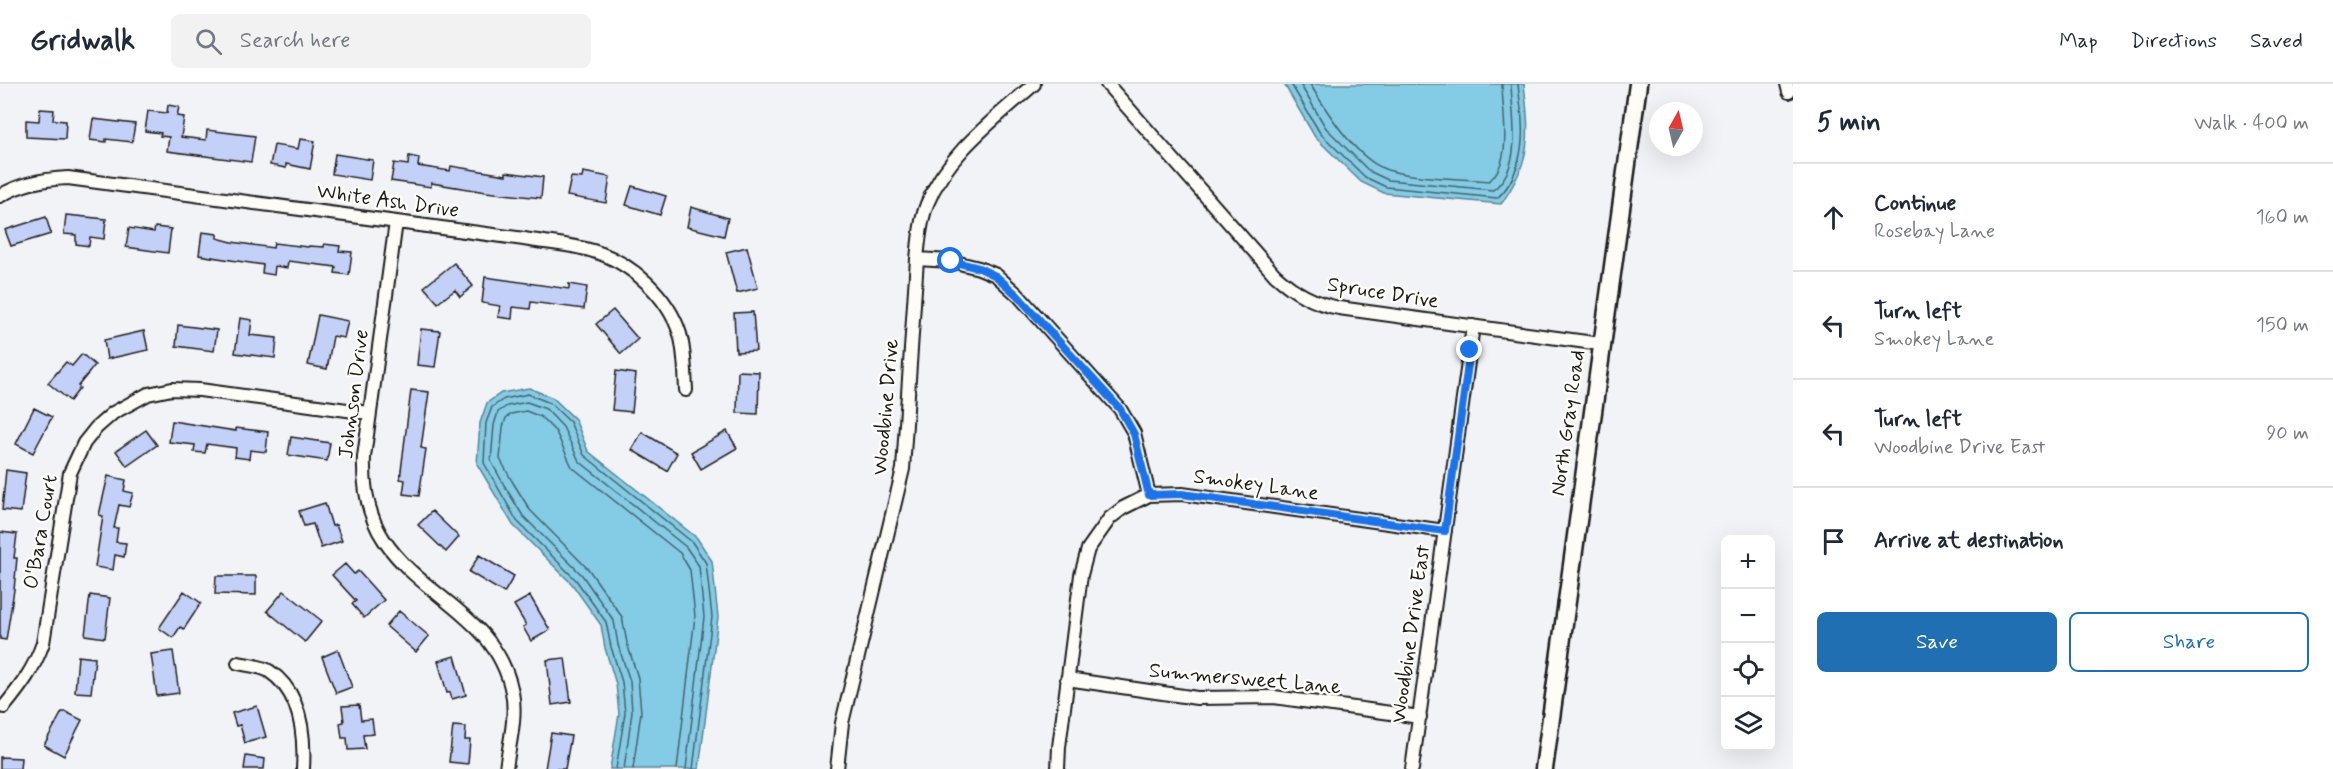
<!DOCTYPE html>
<meta charset="utf-8">
<style>
:root{--surface:#fff;--page:#f2f2f3;--text:#1f2937;--muted:#747a83;--line:#e0e1e3;--accent:#1f6fb2}
body{margin:0;font-family:Mynerve,sans-serif;background:var(--page);color:var(--text)}
.controls{position:absolute;right:18px;bottom:18px;display:grid;overflow:hidden;border-radius:9px;box-shadow:0 6px 24px #0002}
.controls button{width:54px;height:54px;display:grid;place-items:center;padding:0;border:0;border-bottom:2px solid var(--line);background:var(--surface);color:var(--text);font:30px sans-serif}
.compass{position:absolute;left:1649px;top:18px;width:54px;height:54px;border-radius:50%;background:var(--surface);box-shadow:0 6px 24px #0002;rotate:8deg}
.stop{position:absolute;width:18px;height:18px;margin:-14px;border:4px solid #1a73e8;border-radius:50%;background:#fff}
.stop.end{background:#1a73e8;border-color:#fff;box-shadow:0 2px 6px #0008}
.list{margin:0;padding:0;list-style:none}
h2{display:flex;justify-content:space-between;align-items:center;height:78px;margin:0;padding:0 24px;font-size:26px}
h2 small{font-size:20px;font-weight:400;color:var(--muted)}
.list li{display:grid;grid-template-columns:39px 1fr auto;gap:18px;align-items:center;box-sizing:border-box;height:108px;padding:0 24px;border-top:2px solid var(--line)}
.list b{display:block;font-size:22px;white-space:nowrap}
.list p{margin:0;font-size:20px;white-space:nowrap;color:var(--muted)}
.list em{font-size:20px;font-style:normal;color:var(--muted)}
.actions{display:flex;gap:12px;padding:18px 24px}
.actions a{flex:1;padding:14px 0;border:2px solid var(--accent);border-radius:9px;text-align:center;font-size:21px;color:var(--accent)}
.actions .main{background:var(--accent);color:#fff}
.icon{flex:none;width:33px;height:33px;fill:none;stroke:currentColor;stroke-width:2;stroke-linecap:round;stroke-linejoin:round}
.map{position:relative;flex:none;width:1793px;height:685px;overflow:hidden}
header{display:flex;align-items:center;gap:36px;box-sizing:border-box;height:84px;padding:0 30px;background:var(--surface);border-bottom:2px solid var(--line)}
header strong{font-size:28px}
nav{display:flex;gap:33px;margin-inline-start:auto;font-size:21px}
.search{width:420px;height:54px;background:var(--page);display:flex;align-items:center;gap:15px;box-sizing:border-box;padding:0 21px;border-radius:9px;color:var(--muted);font-size:22px}
main{display:flex}
aside{flex:1;background:var(--surface)}
.map>svg:first-child{display:block}
</style>
<header>
<strong>Gridwalk</strong>
<div class="search"><svg class="icon" aria-label="search" viewBox="0 0 24 24"><circle cx="10" cy="10" r="6"/><path d="M15 15l6 6"/></svg>Search here</div>
<nav><a>Map</a><a>Directions</a><a>Saved</a></nav>
</header>
<main>
<div class="map">
<svg width="1793" height="685" viewBox="0 0 1793 685">
<rect width="100%" height="100%" fill="#f1f3f7"/>
<filter id="ink" filterUnits="userSpaceOnUse"><feTurbulence type="fractalNoise" baseFrequency=".0167" numOctaves="2"/><feDisplacementMap in="SourceGraphic" scale="12" xChannelSelector="R" yChannelSelector="G"/><feConvolveMatrix kernelMatrix="1 2 1 2 8 2 1 2 1" color-interpolation-filters="sRGB"/></filter>
<g filter="url(#ink)">
<path fill="#84cbe5" stroke="#5a8595" stroke-width="1.5" d="M1284,0H1524C1530,51 1532,77 1501,120L1384,109L1361,98L1315,53Z
M529,304L553,314L575,335L588,367L697,454L712,477L718,533L699,685H610L619,630L616,600L605,564L601,541L572,500L513,441L477,380L480,339L487,319L501,309Z"/>
<g fill="none" stroke-linecap="round" stroke-linejoin="round">
<path stroke="#46626c" stroke-width="1.5" d="M1291,0L1320,49L1365,93L1386,103L1497,114C1517,98 1524,63 1522,39C1522,26 1519,13 1518,0
M1300,0L1326,44L1369,87L1388,96L1493,106C1524,82 1512,33 1511,0
M1310,0C1327,28 1358,79 1391,87C1422,95 1457,94 1489,97C1514,77 1502,28 1502,0
M616,685L625,629L622,598L611,563L606,538L576,496L517,437L484,379L486,339L492,323L504,315L528,310L550,319L570,338L584,371L692,458L706,479L712,533L693,685
M624,685L632,628L630,597L618,561L614,537L582,491L523,432L504,401L491,377L494,341L498,328L507,322L527,318L546,325L563,343L579,377L686,463L699,482L704,533L686,685
M633,685L641,628L638,594L627,559L622,533L589,486L530,426L512,397L500,375L503,343L506,334L511,330L526,327L541,333L556,348L572,383L680,469L690,486L695,532L677,685"/>
</g>
<path fill="#c3d0f7" stroke="#1c1c1c" stroke-width="1.5" d="M168,21L179,23L177,32L184,33L181,53L206,56L207,46L255,52L251,78L167,67L169,53L160,52L161,49L145,47L148,27L167,29Z
M40,25L54,26L53,36L66,37L65,55L26,53V36L39,37Z
M93,35L135,40L132,58L106,55V58L90,56Z
M300,55L315,57L310,85L286,80V84L270,81L274,61L298,65Z
M335,70L373,76L370,96L332,90Z
M409,72L419,74L418,82L450,87L451,82L506,91V88L543,93L541,114L486,108L431,99V103L391,97L394,79L408,81Z
M583,88L610,93L606,119L567,112L571,93L582,94Z
M632,102L666,112L660,131L626,121Z
M691,123L728,134L724,152L687,143Z
M66,131L106,135L104,155L90,153L89,162L76,160V151L64,150Z
M46,133L51,150L11,162L5,146Z
M155,143L171,145L168,169L126,163L129,144L154,148Z
M202,148L217,150V154L232,158L273,164L274,159L308,163L309,162L324,163V160L340,162L339,167L352,168L349,191L335,189L336,183L288,177L287,184L275,182L274,191L262,189L263,181L199,171Z
M747,163L758,204L737,209L726,168Z
M454,179L473,202L460,213L455,206L438,219L424,203Z
M485,193L569,205V200L587,203L584,225L531,218L530,225L513,223L512,235L498,233L500,222L482,219Z
M613,226L638,255L621,270L596,240Z
M753,228L756,267L736,268L734,229Z
M318,231L348,237L344,254L333,252L327,285L308,281Z
M240,234L252,236L250,251L277,254L275,274L235,269Z
M178,241L217,246L214,267L176,262Z
M421,245L440,247L435,283L417,281Z
M144,247L148,266L107,275L104,256Z
M82,270L95,281L78,302L80,304L70,317L48,299L66,278L72,282Z
M616,287L636,290L632,328L612,326Z
M738,287L759,288L758,330L737,329Z
M411,306L429,308L421,364L426,365L419,412L403,410L405,396L400,395Z
M34,324L52,333L33,369L16,360Z
M172,337L236,347V344L268,348L266,368L250,366L249,375L235,373L236,364L207,360L205,369L194,368L195,361L169,358Z
M146,346L157,361L127,382L116,367Z
M727,347L737,364L701,385L691,368Z
M642,348L677,369L667,387L632,366Z
M291,353L330,359L327,377L288,371Z
M6,386L26,389L21,428L2,426Z
M108,392L126,396L124,407L133,409L129,423L119,421L114,444H118L116,458L126,459L124,473L115,471L113,486L95,483L103,432L99,431Z
M325,419L332,442L336,441L342,457L321,464L313,440L304,442L299,427Z
M432,427L459,453L446,468L418,441Z
M0,448L17,450L14,474H17L14,506L6,556L0,555Z
M479,471L514,492L504,509L469,488Z
M345,480L354,490L358,487L384,516L364,534L352,520L356,517L332,491Z
M216,492H256V511L215,510Z
M184,507L201,519L184,545L180,543L173,554L159,544Z
M284,507L322,537L305,558L267,527Z
M90,511L110,514L105,554L85,551Z
M530,512L550,546L531,557L523,543L526,541L514,521Z
M399,527L429,552L416,568L386,542Z
M338,566L352,603L336,609L322,573Z
M173,567L179,609L157,612L151,570Z
M78,572L95,574L91,609L75,608Z
M455,572L466,611L452,615L450,608L447,609L438,577Z
M565,574L571,618L552,621L547,576Z
M359,621L361,636L372,635L374,650L363,651L365,665L348,666L347,654H342L340,639L344,638L342,622Z
M257,622L266,653L245,659L240,641L236,642L232,629Z
M62,628H66L82,636L64,672L44,661Z
M453,642L466,643L465,656H470L468,680L449,678Z
M551,649L571,652L565,685H545Z
M246,672L265,675L264,685H244Z
M0,673L21,674L20,685H0Z"/>
<g fill="none" stroke-linecap="round" stroke-linejoin="round">
<g stroke="#1c1c1c" stroke-width="16">
<path id="street" d="M1107,0L1275,191C1295,209 1313,219 1339,224L1601,260
M1787,0L1789,8
M0,112C21,99 44,95 68,94L524,155C547,159 571,160 593,167C631,178 668,212 680,250C685,268 685,288 686,306
M396,138L364,373C363,401 368,432 384,456C422,514 497,532 512,608C517,633 509,660 506,685
M917,175L951,177L979,184L996,191L1018,211L1120,325L1134,349L1149,411
M238,579C247,581 261,582 269,587C301,608 305,651 303,685
M1067,595L1197,614L1274,613L1420,633
M4,623C21,602 34,585 43,559L70,389L84,359L96,344L113,329L148,310L172,305L200,306L369,329
M837,685L842,639L903,385L917,175C919,157 920,138 927,120C947,70 995,35 1034,0
M1058,685L1059,663L1081,491L1088,465L1110,434L1123,424L1149,411L1182,410L1445,447
M1412,685L1473,242"/>
</g>
<g stroke="#1c1c1c" stroke-width="21">
<path id="secondary" d="M1544,685L1638,0"/>
</g>
<use href="#street" stroke="#fdfcf7" stroke-width="12"/>
<use href="#secondary" stroke="#fdfcf7" stroke-width="16"/>
</g>
</g>
<g fill="none" stroke-linecap="round" stroke-linejoin="round" filter="url(#ink)">
<path stroke="#1a73e8" stroke-width="8" d="M951,177L979,184L996,192L1017,211L1120,325L1134,350L1149,411L1182,410L1445,447L1470,266"/>
</g>
<g text-anchor="middle" dominant-baseline="central" stroke-width="5" stroke-linejoin="round" paint-order="stroke">
<g font-size="21" fill="#1c1c1c" stroke="#fdfcf7">
<text transform="translate(388 117) rotate(8)">White Ash Drive</text>
<text transform="translate(1383 209) rotate(9)">Spruce Drive</text>
<text transform="translate(354 310) rotate(-83)">Johnson Drive</text>
<text transform="translate(886 323) rotate(-85)">Woodbine Drive</text>
<text transform="translate(1568 339) rotate(-82)">North Gray Road</text>
<text transform="translate(1256 401) rotate(8)">Smokey Lane</text>
<text transform="translate(41 448) rotate(-80)">O'Bara Court</text>
<text transform="translate(1411 550) rotate(-82)">Woodbine Drive East</text>
<text transform="translate(1245 595) rotate(5)">Summersweet Lane</text>
</g>
</g>
</svg>
<div class="controls">
<button>+</button>
<button>−</button>
<button><svg class="icon" aria-label="locate" viewBox="0 0 24 24"><circle cx="12" cy="12" r="6"/><path d="M12 2v4M12 18v4M2 12h4M18 12h4"/></svg></button>
<button><svg class="icon" aria-label="layers" viewBox="0 0 24 24"><path d="M12 4l9 5-9 5-9-5zM3 14l9 5 9-5"/></svg></button>
</div>
<svg class="compass" viewBox="-18 -18 36 36"><path d="M0-13l5 13h-10z" fill="#e53935"/><path d="M0 13l5-13h-10z" fill="#747a83"/></svg>
<div class="stop" style="left:951px;top:177px"></div>
<div class="stop end" style="left:1470px;top:266px"></div>
</div>
<aside>
<h2>5 min<small>Walk · 400 m</small></h2>
<ul class="list">
<li><svg class="icon" aria-label="ahead" viewBox="0 0 24 24"><path d="M12 20V5M6 11l6-6 6 6"/></svg><div><b>Continue</b><p>Rosebay Lane</p></div><em>160 m</em></li>
<li><svg class="icon" aria-label="left" viewBox="0 0 24 24"><path d="M17 20v-9H6M10 6l-5 5 5 5"/></svg><div><b>Turn left</b><p>Smokey Lane</p></div><em>150 m</em></li>
<li><svg class="icon" aria-label="left" viewBox="0 0 24 24"><path d="M17 20v-9H6M10 6l-5 5 5 5"/></svg><div><b>Turn left</b><p>Woodbine Drive East</p></div><em>90 m</em></li>
<li><svg class="icon" aria-label="arrive" viewBox="0 0 24 24"><path d="M6 21V4h12l-3 4 3 4H6"/></svg><div><b>Arrive at destination</b></div></li>
</ul>
<div class="actions"><a class="main">Save</a><a>Share</a></div>
</aside>
</main>
